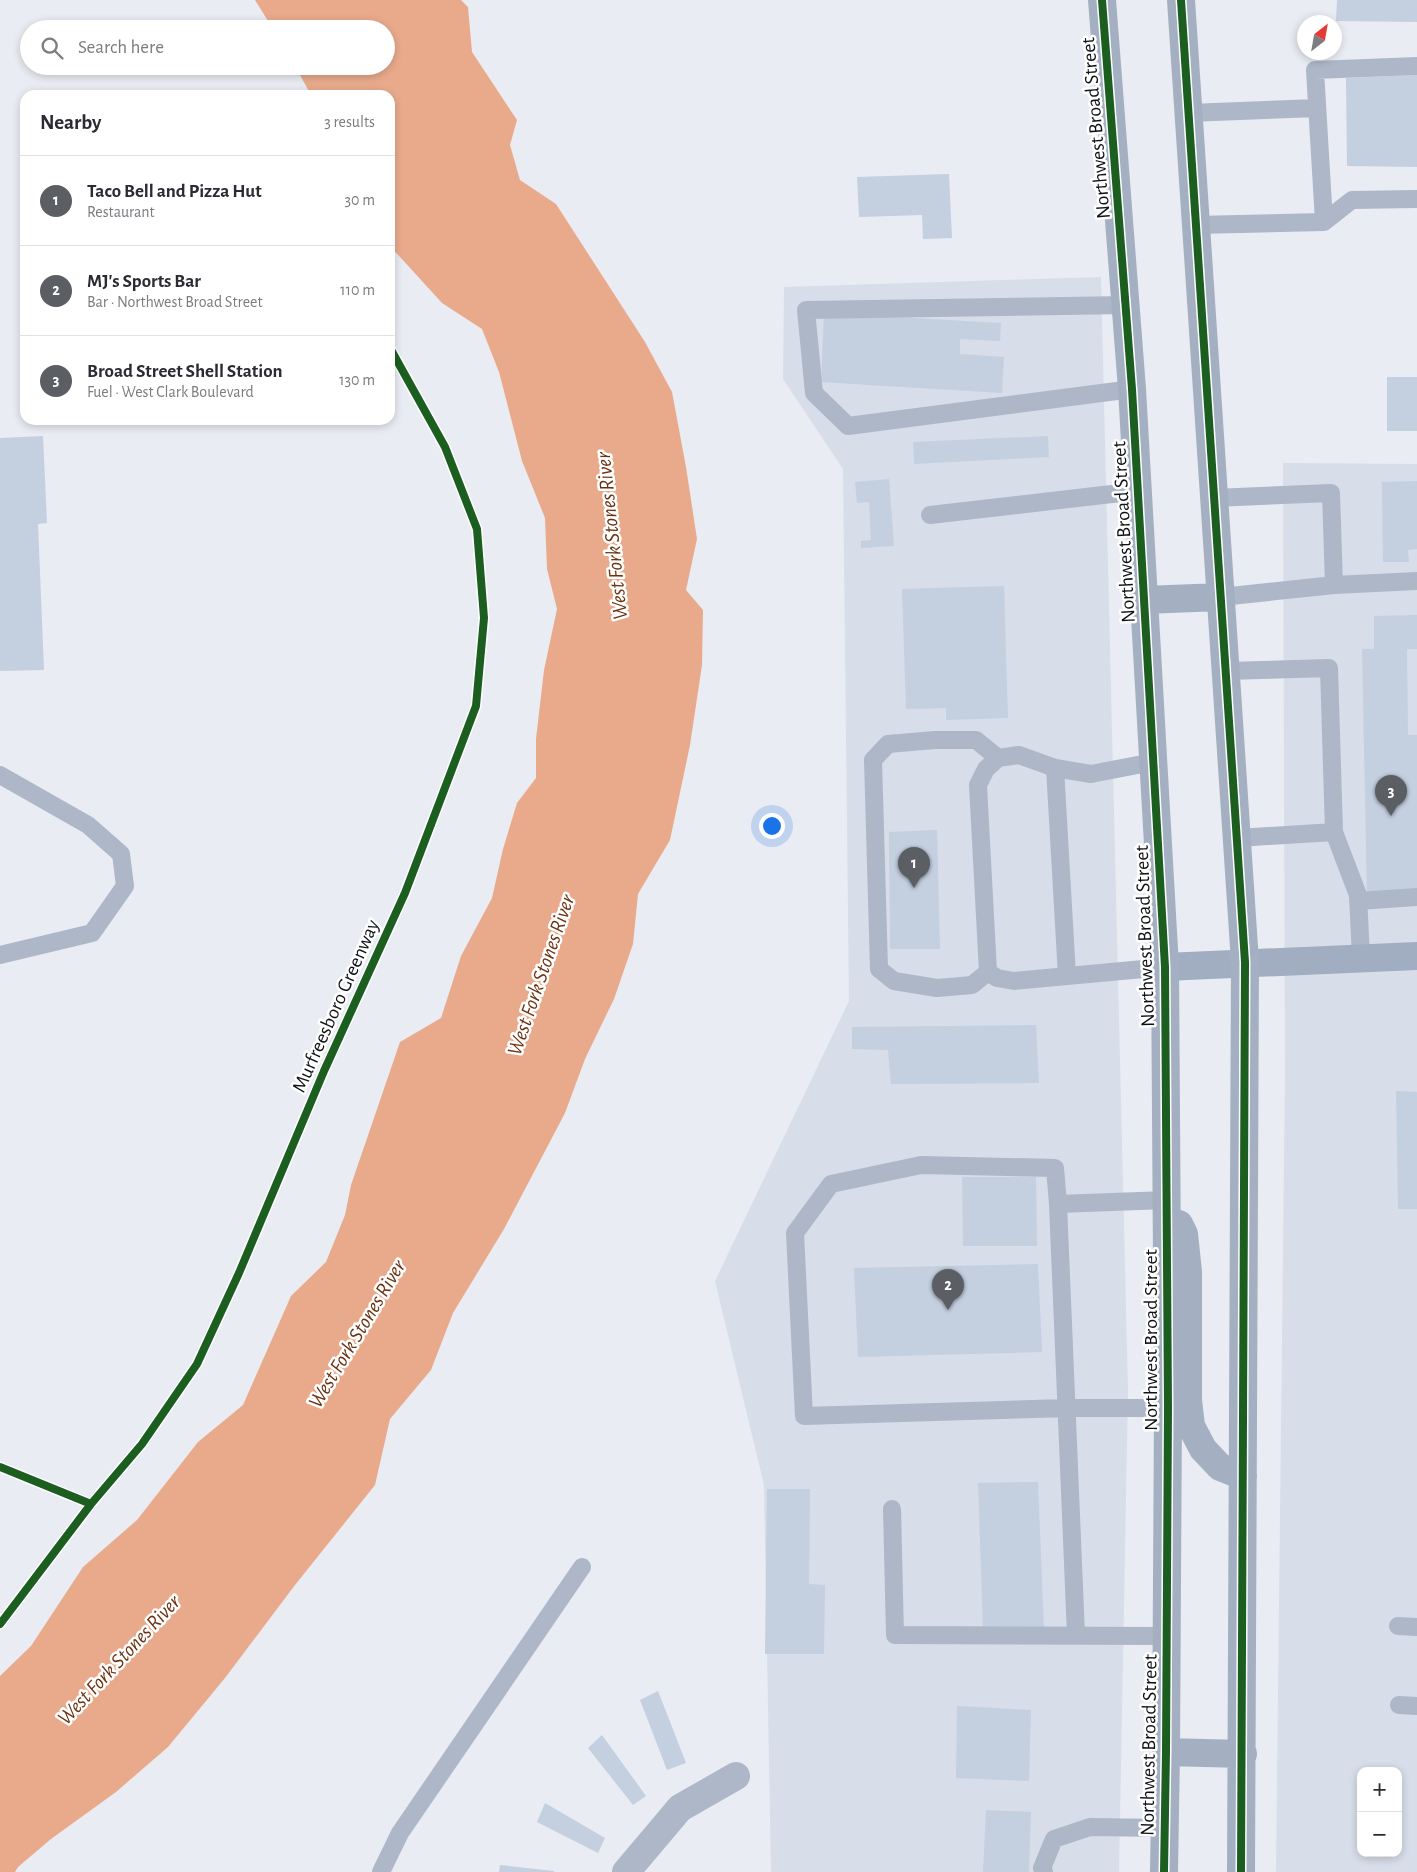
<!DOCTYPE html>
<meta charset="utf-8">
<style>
:root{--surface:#fff;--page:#f7f7f7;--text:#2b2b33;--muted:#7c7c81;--line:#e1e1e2;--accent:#5b5e62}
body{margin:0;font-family:"Alegreya Sans",sans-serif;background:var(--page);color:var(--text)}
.controls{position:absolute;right:15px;bottom:15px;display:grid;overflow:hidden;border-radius:10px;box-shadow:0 2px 8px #0003}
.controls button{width:45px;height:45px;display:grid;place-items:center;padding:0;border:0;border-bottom:1px solid var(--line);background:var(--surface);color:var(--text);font:25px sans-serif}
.compass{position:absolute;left:1297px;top:15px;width:45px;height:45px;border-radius:50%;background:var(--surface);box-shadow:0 2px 8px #0003;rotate:31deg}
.you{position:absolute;left:771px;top:825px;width:18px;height:18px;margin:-12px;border:4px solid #fff;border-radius:50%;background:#1a73e8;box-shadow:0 0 0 8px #1a73e833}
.badge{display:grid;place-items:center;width:32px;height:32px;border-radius:50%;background:var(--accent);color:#fff;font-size:16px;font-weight:700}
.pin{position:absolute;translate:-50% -41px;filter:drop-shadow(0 1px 2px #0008)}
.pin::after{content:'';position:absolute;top:26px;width:18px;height:15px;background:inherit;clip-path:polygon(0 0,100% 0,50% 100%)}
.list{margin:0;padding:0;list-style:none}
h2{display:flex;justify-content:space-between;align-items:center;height:65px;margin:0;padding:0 20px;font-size:21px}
h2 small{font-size:16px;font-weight:400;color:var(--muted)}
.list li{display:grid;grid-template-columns:32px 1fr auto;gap:15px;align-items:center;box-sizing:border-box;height:90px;padding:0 20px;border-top:1px solid var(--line)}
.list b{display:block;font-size:19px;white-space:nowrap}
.list p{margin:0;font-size:16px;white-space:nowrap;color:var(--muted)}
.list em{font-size:16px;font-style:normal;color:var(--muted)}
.icon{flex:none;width:28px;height:28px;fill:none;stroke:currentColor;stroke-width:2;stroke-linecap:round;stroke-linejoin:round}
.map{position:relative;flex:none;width:1417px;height:1872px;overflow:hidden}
.search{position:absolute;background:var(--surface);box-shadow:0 2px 8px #0003;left:20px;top:20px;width:375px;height:55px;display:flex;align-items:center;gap:12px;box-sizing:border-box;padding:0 18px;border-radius:28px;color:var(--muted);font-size:19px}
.panel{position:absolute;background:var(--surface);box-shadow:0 2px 8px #0003;left:20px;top:90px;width:375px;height:335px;border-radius:15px}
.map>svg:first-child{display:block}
</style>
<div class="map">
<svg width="1417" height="1872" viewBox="0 0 1417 1872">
<rect width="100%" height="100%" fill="#e9ecf2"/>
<path fill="#d7dde9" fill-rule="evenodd" d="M1101,277L1128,1390L1119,1872H771L764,1485L715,1281L849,1001L843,469L783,379L784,287Z
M1283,463L1417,464V1872H1276L1285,1074ZM1361,1771H1398V1853H1361Z"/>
<path fill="#e9aa8c" d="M255,0H461L468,7L472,52L517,120L510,145L520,180L556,204L645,342L672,392L686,467L697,539L686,590L703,610L702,665L690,745L670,840L638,894L633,944L614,999L585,1059L565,1113L504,1229L453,1313L431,1370L390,1419L375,1485L295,1585L225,1678L168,1747L116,1792L51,1839L18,1867L15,1872H0V1676L31,1646L83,1567L137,1520L198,1442L243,1405L291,1296L326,1262L345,1215L351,1185L400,1042L441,1018L461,956L492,898L503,849L517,803L536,778V739L544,670L557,609L547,569L545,518L522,461L499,372L482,329L442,303L390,246V95H311L295,66H386V29H273Z"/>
<path fill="#c4cfe0" d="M1337,0H1417V22L1336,21Z
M1417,75V167L1347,166L1346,78Z
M949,174L952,238L923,239L922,215L859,217L857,177Z
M824,313L1001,323L1000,341L960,339V354L1004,357L1002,393L821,382Z
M1387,377H1417V431H1387Z
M43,436L47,523L38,524L44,670L0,671V438Z
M1048,436L1049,457L914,464L913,442Z
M889,479L894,546L861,548V541L871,540L869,502L857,503L855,482Z
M1417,481V549L1408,550L1409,562H1383L1382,482Z
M1004,586L1008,718L946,720V708L906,709L902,589Z
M1417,615V649H1407L1408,735H1417V897H1367L1362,649H1374V616Z
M937,830L940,949H890L889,832Z
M1036,1025L1039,1083L891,1084L888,1050L852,1049V1027Z
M1396,1091L1417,1092V1209H1398Z
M962,1177H1036L1037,1246H963Z
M1038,1264L1042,1352L858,1357L854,1268Z
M1038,1482L1044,1630L983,1629L978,1483Z
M767,1489H810L809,1584L825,1585L824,1654H765Z
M658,1691L686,1763L667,1770L640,1700Z
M957,1706L1031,1710L1029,1781L956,1778Z
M602,1735L646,1796L633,1805L588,1748Z
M545,1803L605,1838L598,1853L537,1822Z
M986,1810L1031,1812L1029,1872H983Z
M500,1865L554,1871V1872H499Z"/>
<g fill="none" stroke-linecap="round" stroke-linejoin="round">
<path stroke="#aeb7c8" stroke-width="18" d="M1189,113L1317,108
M1324,222L1315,70L1417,66
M1196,225L1324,222L1352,200L1417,199
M1126,305L806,310L814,393L848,426L1132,389
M1214,498L1331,493L1334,585L1221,597
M930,515L1138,491
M1334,585L1417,581
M1225,671L1329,668L1334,832L1358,895L1361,958
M1055,768L1067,976
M0,775L88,825L121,854L125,886L92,933L0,955
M1237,838L1334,832
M1358,901L1417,897
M988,972L972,985L937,988L894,981L879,969L873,760L888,744L935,740H976L998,758
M988,972L978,785L986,769L998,758L1019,755L1055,768L1091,774L1153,762
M988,972L997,978L1014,981L1165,967
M1058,1204L1055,1168L921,1165L831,1184L795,1233L804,1416L1067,1408H1168
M892,1509L895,1635L1167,1636
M1398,1626L1417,1627
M1076,1635L1058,1204L1167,1200
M1399,1705L1417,1706
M381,1872L400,1833L582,1567
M1044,1872L1042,1868L1054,1839L1090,1827L1164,1828"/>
<path stroke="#aeb7c8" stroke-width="28" d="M626,1872L680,1808L736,1776"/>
<path stroke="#a1adc1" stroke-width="28" d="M1165,967L1417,956"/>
<path stroke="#a4b0c2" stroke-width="28" d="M1102,0L1132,389L1165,967L1168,1408L1166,1752L1164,1872
M1181,0L1245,962L1241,1872
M1144,600L1221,597
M1179,1224L1184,1234L1188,1272V1400L1191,1426L1203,1449L1220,1467L1243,1476
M1166,1752L1243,1754"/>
<g stroke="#fff" stroke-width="11">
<path id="cycleway" d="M1102,0L1132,389L1165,967L1168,1408L1166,1752L1164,1872
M1181,0L1245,962L1241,1872
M0,1467L91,1504
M0,1624L91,1504L142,1444L197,1364L239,1273L324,1071L405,893L476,706L484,618L477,529L445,447L390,348"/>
</g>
<use href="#cycleway" stroke="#1b5e20" stroke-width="8"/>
</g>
<g text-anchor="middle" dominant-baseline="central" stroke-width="5" stroke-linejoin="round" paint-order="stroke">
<g font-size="20" fill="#0f1115" stroke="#fff">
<text transform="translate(1096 128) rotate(-95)">Northwest Broad Street</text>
<text transform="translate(1124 532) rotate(-93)">Northwest Broad Street</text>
<text transform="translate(1145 936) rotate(-92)">Northwest Broad Street</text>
<text transform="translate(336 1006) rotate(-66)">Murfreesboro Greenway</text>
<text transform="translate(1151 1340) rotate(-90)">Northwest Broad Street</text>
<text transform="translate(1149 1745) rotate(-89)">Northwest Broad Street</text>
</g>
<g font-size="21" font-style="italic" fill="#6c3110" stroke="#fff">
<text transform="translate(612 536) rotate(-96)">West Fork Stones River</text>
<text transform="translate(541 975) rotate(-71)">West Fork Stones River</text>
<text transform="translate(357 1334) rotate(-59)">West Fork Stones River</text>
<text transform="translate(119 1660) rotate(-47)">West Fork Stones River</text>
</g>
</g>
</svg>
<div class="controls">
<button>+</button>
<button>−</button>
</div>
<svg class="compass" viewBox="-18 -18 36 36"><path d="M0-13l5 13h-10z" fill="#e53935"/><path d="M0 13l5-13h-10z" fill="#7c7c81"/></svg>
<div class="you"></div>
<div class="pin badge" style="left:914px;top:888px">1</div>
<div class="pin badge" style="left:948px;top:1310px">2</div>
<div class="pin badge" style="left:1391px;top:816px">3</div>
<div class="search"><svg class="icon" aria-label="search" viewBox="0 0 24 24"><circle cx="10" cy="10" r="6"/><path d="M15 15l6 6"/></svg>Search here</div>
<section class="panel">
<h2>Nearby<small>3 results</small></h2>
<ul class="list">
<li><span class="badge">1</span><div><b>Taco Bell and Pizza Hut</b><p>Restaurant</p></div><em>30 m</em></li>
<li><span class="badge">2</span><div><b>MJ's Sports Bar</b><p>Bar · Northwest Broad Street</p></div><em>110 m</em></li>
<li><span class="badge">3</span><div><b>Broad Street Shell Station</b><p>Fuel · West Clark Boulevard</p></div><em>130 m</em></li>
</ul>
</section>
</div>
